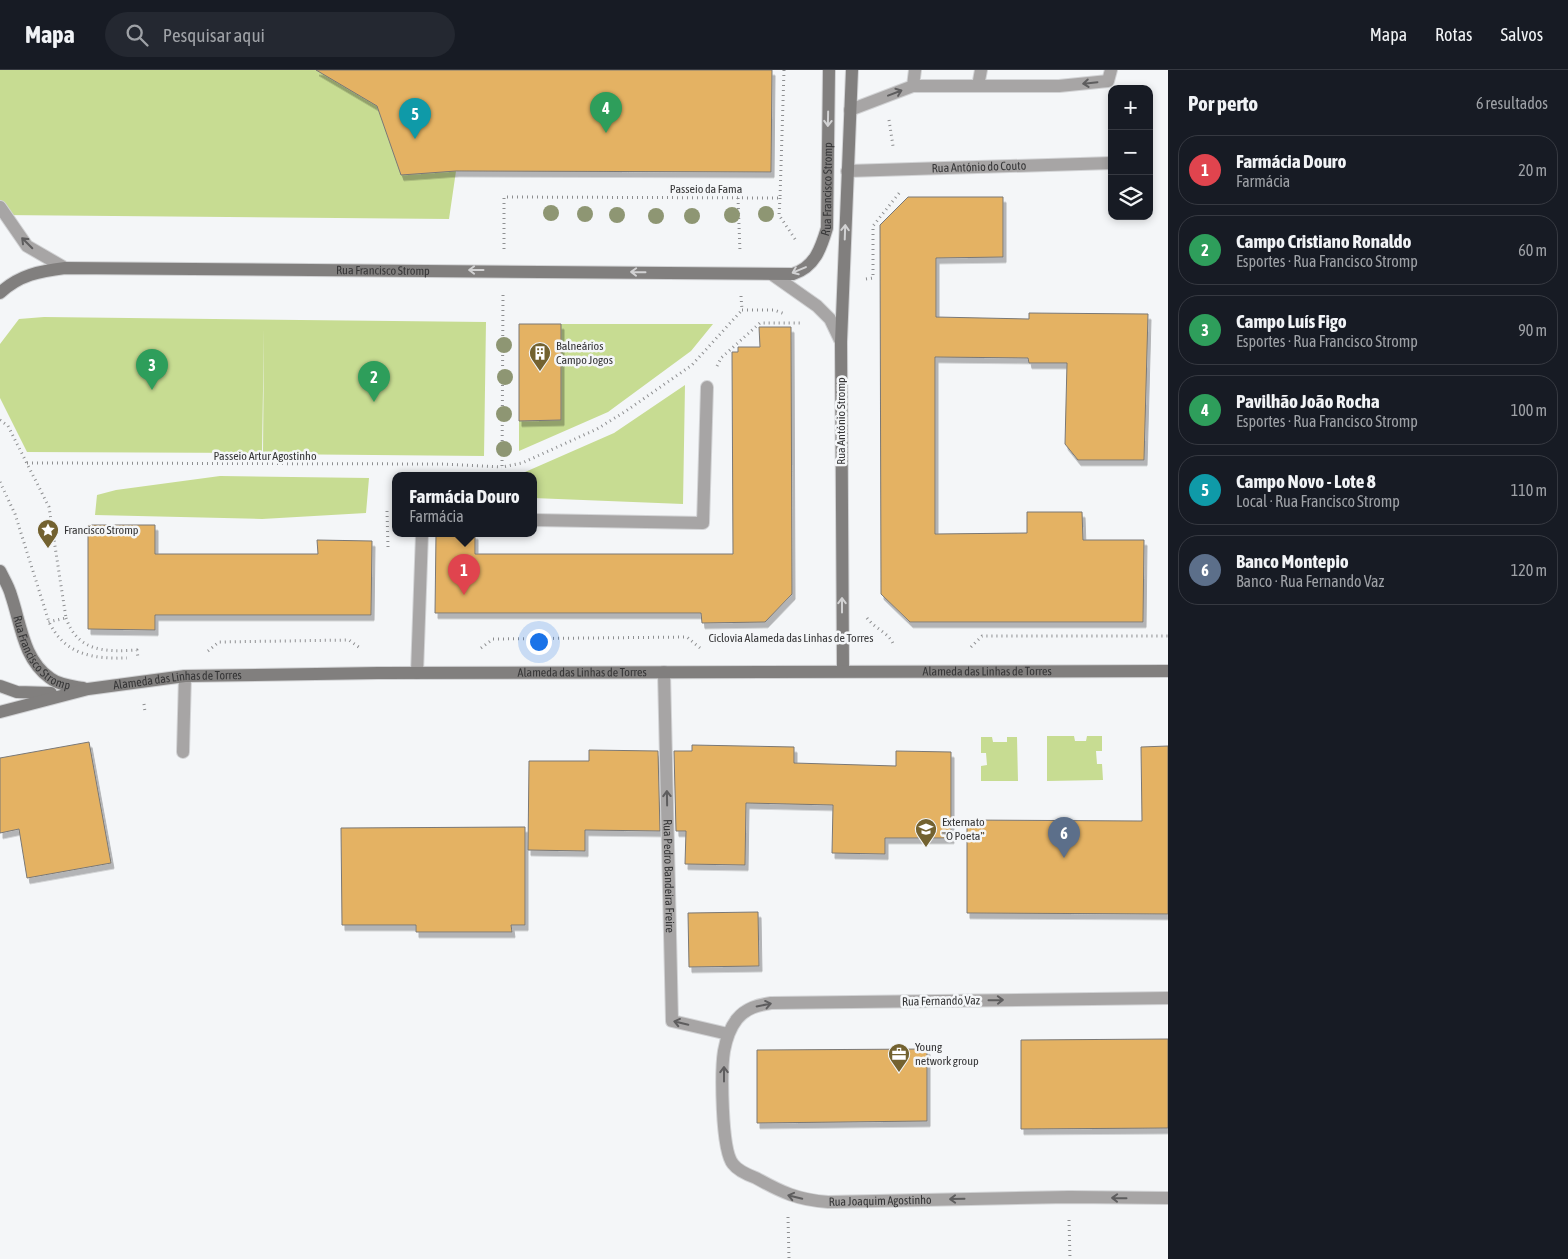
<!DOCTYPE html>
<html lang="pt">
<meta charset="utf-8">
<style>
:root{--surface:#171b24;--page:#242831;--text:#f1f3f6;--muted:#9ea1a6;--line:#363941;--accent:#b8b29d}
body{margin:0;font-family:"Asap Condensed",sans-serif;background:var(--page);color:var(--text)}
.controls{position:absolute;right:15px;top:15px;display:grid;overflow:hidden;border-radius:10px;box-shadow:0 2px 8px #0003}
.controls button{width:45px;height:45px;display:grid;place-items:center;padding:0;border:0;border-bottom:1px solid var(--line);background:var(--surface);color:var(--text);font:25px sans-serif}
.you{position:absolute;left:538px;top:571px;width:18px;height:18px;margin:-12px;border:4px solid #fff;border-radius:50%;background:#1a73e8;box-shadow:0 0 0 8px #1a73e833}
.badge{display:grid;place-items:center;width:32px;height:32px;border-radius:50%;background:var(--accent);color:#fff;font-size:16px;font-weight:700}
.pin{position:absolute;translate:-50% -41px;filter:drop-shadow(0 1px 2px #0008)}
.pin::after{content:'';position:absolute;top:26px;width:18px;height:15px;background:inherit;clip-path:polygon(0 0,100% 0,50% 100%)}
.popup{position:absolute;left:392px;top:402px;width:145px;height:65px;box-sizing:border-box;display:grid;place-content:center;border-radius:10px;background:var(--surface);filter:drop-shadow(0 1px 4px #0005);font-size:16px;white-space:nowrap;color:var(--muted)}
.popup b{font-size:19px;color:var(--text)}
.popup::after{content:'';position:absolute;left:50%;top:100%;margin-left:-10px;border:10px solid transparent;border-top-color:var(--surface)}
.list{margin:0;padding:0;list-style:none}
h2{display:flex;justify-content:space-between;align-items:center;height:65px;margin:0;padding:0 20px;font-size:21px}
h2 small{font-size:16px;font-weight:400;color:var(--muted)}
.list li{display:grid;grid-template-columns:32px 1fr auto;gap:15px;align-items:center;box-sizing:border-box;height:70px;margin:0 10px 10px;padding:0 10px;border:1px solid var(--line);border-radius:20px}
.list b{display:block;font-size:19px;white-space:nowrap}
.list p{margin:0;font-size:16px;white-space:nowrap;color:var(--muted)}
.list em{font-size:16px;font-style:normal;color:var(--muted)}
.icon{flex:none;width:28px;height:28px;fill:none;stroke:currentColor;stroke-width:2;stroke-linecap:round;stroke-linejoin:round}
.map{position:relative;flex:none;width:1168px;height:1189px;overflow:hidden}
header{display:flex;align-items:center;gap:30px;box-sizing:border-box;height:70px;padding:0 25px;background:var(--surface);border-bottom:1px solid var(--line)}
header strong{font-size:24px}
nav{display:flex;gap:28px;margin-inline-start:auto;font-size:18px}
.search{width:350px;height:45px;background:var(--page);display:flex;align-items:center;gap:12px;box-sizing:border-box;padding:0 18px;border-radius:28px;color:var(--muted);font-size:19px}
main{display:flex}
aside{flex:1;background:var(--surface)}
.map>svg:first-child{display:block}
</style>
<header>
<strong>Mapa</strong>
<div class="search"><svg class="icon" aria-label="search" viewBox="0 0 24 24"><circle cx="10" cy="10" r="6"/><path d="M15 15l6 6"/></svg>Pesquisar aqui</div>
<nav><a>Mapa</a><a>Rotas</a><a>Salvos</a></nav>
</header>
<main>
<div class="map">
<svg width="1168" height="1189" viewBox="0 0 1168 1189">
<defs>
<filter id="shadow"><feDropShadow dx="3" dy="5.5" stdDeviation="0" flood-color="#0004"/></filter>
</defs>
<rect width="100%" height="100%" fill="#f4f6f8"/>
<path fill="#c7dc92" d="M0,0H439L456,101L449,149L0,145Z
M44,247L486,252L484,386L263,384L264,258L262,383L27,382L0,328V274L19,249Z
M561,254H713L691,281L608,342L519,381V351L561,350Z
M685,315L683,434L533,428V406H516L614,363Z
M220,406L369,408L366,443L262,449L95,445L97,425L116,420Z
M1047,666H1074L1075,671H1086L1087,666H1102V681H1096L1097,694H1102L1103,710L1047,711Z
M981,667H992L993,672H1007V667H1017L1018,711H981V696L987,695L986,683H981Z"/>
<path fill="#e4b263" stroke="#7a7876" filter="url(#shadow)" d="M316,0H772L771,102L456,101L401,105L377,36Z
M908,127H1003V187L936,188V247L1029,249V243L1148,244L1144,390H1078L1065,374L1067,293H1029L1028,288L935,287V464L1027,463V442H1082L1083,470H1144L1143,552H910L881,524L880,155Z
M519,254H561V350L519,351Z
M759,257H791L792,524L765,552L702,553L701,543H435L436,464H475V484H733L732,282H738V277H760Z
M88,455H155V484H318L317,470L372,471L371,545H155V560L88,559Z
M89,672L111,793L27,808L19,759L0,763V688Z
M692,675L794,677V693L896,696V681L951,682V768H885V784L832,783L833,735L746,733L745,795L685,794L686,761H676L674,681H692Z
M1168,676V844L967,843V750L1142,751L1141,677Z
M589,680L658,681L660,761L585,760V781L528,780L529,691H589Z
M525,757V855H511L512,862H416V855H342L341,758Z
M758,842L759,896L689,897L688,843Z
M1168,969V1058L1021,1059V970Z
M927,979V1051L757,1053V980Z"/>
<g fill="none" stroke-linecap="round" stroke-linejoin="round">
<g stroke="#d2d3d5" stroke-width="14">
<path id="lane" d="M913,16L915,0
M978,16L981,0
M850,40L913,16H1059L1108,11L1111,0
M0,137L27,176L65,198
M533,450L703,453L707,317
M417,603L422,464
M183,682L185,606"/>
</g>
<g stroke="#d2d3d5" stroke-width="14">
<g id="street">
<path id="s1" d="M847,101L1112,93"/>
<path d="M773,205L817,236L830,249L841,272"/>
<path id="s2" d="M664,602L672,951L728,964"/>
<path id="s3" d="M1168,928L771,933C758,935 746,938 737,949C730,958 726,970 724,981C721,1000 721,1080 733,1094C738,1101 748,1105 756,1108C781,1122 798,1130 828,1132L1069,1127L1168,1128"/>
</g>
</g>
<g stroke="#d2d3d5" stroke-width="14">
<g id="secondary">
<path id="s4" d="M0,223C19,205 40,201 65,198L793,204C815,197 821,178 827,158L829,0"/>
<path id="s5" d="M0,501C4,509 9,517 11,525C21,554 23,589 50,608C59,615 72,616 83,618"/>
<path d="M843,601L841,272L852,0"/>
<path d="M0,616L17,622L51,623"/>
<path id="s6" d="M0,642L88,619L185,606L378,603L1168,601"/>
</g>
</g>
<path stroke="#8e8f91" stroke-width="3" stroke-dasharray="1 4" stroke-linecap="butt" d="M889,50L893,76
M738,128L740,182
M780,128L779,145L797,172
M504,179V127L780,128L784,0
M866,209L873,208V156L900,122
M503,225L502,397L522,393L597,359L626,341L692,295L742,240
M741,226L742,240
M742,240H774L785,244
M717,296L721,288L760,253H800
M0,350L8,356L49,437L66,548L48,552
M27,393L443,394L502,397
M0,412L15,444L49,552C65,585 93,589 127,588
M387,441L388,477
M66,548C78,582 105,582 137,580L138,588
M867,548C875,559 890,563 894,576
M971,577L982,566H1168
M481,578L493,569L687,567L700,578
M208,581L219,572L349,570L360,578
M144,634L145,642
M788,1147L789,1189
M1069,1150L1070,1189"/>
<use href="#lane" stroke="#a7a5a5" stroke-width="12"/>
<use href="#street" stroke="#a7a5a5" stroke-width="12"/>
<use href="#secondary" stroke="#817f7e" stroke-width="12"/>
</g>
<g fill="#8e9673">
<circle cx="551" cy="143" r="8"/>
<circle cx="585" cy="144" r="8"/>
<circle cx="766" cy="144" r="8"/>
<circle cx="617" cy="145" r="8"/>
<circle cx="732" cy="145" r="8"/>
<circle cx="656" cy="146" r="8"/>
<circle cx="692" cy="146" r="8"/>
<circle cx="504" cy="275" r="8"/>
<circle cx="505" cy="307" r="8"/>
<circle cx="504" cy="344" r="8"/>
<circle cx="504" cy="379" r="8"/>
</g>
<defs><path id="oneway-shaft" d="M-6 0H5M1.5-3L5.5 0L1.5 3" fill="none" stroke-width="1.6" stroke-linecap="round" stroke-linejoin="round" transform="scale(1.25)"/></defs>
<g stroke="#5e5d5e">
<use href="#oneway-shaft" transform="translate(1090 13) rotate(174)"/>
<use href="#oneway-shaft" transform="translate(895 23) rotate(-21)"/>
<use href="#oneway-shaft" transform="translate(27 173) rotate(-135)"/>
<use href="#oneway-shaft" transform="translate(667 728) rotate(-91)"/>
<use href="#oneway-shaft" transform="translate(996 930) rotate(-1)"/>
<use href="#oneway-shaft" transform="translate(764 935) rotate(-11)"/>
<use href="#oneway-shaft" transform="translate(681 953) rotate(-167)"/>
<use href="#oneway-shaft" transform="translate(724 1004) rotate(-90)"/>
<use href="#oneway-shaft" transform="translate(795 1127) rotate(-166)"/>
<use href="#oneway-shaft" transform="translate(1119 1128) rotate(-179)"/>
<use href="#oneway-shaft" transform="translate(957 1129) rotate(179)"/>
</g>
<g stroke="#d2d2d3">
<use href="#oneway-shaft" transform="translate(828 49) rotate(91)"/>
<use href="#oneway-shaft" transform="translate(845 162) rotate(-88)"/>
<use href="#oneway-shaft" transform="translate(476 200) rotate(-180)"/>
<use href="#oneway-shaft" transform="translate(799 200) rotate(157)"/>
<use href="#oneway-shaft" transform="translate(638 202) rotate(-179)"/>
<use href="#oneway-shaft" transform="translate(842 535) rotate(-90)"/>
</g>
<defs>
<g id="building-pin" transform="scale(1.125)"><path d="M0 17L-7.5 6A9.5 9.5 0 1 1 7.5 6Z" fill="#736230" stroke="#f4f6f8"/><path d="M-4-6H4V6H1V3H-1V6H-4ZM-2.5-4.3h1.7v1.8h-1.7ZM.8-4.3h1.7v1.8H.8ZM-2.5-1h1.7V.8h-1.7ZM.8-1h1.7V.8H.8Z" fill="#fff"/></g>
<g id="sight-pin" transform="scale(1.125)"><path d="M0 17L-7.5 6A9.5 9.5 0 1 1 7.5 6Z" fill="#736230" stroke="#f4f6f8"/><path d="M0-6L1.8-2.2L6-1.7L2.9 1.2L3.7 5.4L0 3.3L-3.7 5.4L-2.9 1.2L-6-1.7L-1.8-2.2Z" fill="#fff"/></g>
<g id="school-pin" transform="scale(1.125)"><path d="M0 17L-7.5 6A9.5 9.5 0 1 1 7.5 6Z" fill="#736230" stroke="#f4f6f8"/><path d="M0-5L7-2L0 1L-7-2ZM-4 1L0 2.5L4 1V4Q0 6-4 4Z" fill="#fff"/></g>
<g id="office-pin" transform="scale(1.125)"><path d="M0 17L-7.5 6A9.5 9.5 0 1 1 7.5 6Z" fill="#736230" stroke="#f4f6f8"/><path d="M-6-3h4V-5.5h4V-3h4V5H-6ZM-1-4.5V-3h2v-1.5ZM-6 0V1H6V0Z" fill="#fff"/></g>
</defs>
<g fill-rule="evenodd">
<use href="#building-pin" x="540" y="283"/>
<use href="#sight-pin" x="48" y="460"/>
<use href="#school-pin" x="926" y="759"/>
<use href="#office-pin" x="899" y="984"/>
</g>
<g text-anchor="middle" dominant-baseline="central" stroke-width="5" stroke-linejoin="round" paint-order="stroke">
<g font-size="12" fill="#363637" stroke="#f4f6f8">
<text stroke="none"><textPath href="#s1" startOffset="132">Rua António do Couto</textPath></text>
<text x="706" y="119">Passeio da Fama</text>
<text stroke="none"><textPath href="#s4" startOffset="898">Rua Francisco Stromp</textPath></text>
<text stroke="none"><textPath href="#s4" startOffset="389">Rua Francisco Stromp</textPath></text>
<text transform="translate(841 351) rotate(-90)">Rua António Stromp</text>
<text x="265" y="386">Passeio Artur Agostinho</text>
<text x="791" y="568">Ciclovia Alameda das Linhas de Torres</text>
<text stroke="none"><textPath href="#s5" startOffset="95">Rua Francisco Stromp</textPath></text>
<text stroke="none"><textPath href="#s6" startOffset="991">Alameda das Linhas de Torres</textPath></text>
<text stroke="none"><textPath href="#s6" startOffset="586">Alameda das Linhas de Torres</textPath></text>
<text stroke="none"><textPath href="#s6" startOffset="181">Alameda das Linhas de Torres</textPath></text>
<text stroke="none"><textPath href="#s2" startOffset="204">Rua Pedro Bandeira Freire</textPath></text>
<text transform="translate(941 931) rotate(-1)">Rua Fernando Vaz</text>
<text stroke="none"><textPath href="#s3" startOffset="741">Rua Joaquim Agostinho</textPath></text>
</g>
<g font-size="12" fill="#363637" stroke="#f4f6f8" text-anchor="start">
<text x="556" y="276">Balneários<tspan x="556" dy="14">Campo Jogos</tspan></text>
<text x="64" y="460">Francisco Stromp</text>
<text x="942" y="752">Externato<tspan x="942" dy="14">"O Poeta"</tspan></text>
<text x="915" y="977">Young<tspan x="915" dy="14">network group</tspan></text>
</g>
</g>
</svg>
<div class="controls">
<button>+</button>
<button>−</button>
<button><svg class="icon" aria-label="layers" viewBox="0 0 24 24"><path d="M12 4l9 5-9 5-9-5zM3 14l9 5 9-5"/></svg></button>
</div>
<div class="you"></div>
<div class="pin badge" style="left:464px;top:525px;background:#e0444e">1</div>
<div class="popup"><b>Farmácia Douro</b>Farmácia</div>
<div class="pin badge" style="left:374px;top:332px;background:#2e9e5b">2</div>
<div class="pin badge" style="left:152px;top:320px;background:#2e9e5b">3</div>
<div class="pin badge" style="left:606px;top:63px;background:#2e9e5b">4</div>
<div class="pin badge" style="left:415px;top:69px;background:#0f9aa8">5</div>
<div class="pin badge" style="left:1064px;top:788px;background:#5c6f8a">6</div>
</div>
<aside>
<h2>Por perto<small>6 resultados</small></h2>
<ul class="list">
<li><span class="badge" style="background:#e0444e">1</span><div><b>Farmácia Douro</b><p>Farmácia</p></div><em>20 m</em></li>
<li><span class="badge" style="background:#2e9e5b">2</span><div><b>Campo Cristiano Ronaldo</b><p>Esportes · Rua Francisco Stromp</p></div><em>60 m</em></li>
<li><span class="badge" style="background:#2e9e5b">3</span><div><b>Campo Luís Figo</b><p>Esportes · Rua Francisco Stromp</p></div><em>90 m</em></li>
<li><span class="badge" style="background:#2e9e5b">4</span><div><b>Pavilhão João Rocha</b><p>Esportes · Rua Francisco Stromp</p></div><em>100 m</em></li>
<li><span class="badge" style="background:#0f9aa8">5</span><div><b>Campo Novo - Lote 8</b><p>Local · Rua Francisco Stromp</p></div><em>110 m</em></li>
<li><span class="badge" style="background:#5c6f8a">6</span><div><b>Banco Montepio</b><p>Banco · Rua Fernando Vaz</p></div><em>120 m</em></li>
</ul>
</aside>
</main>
